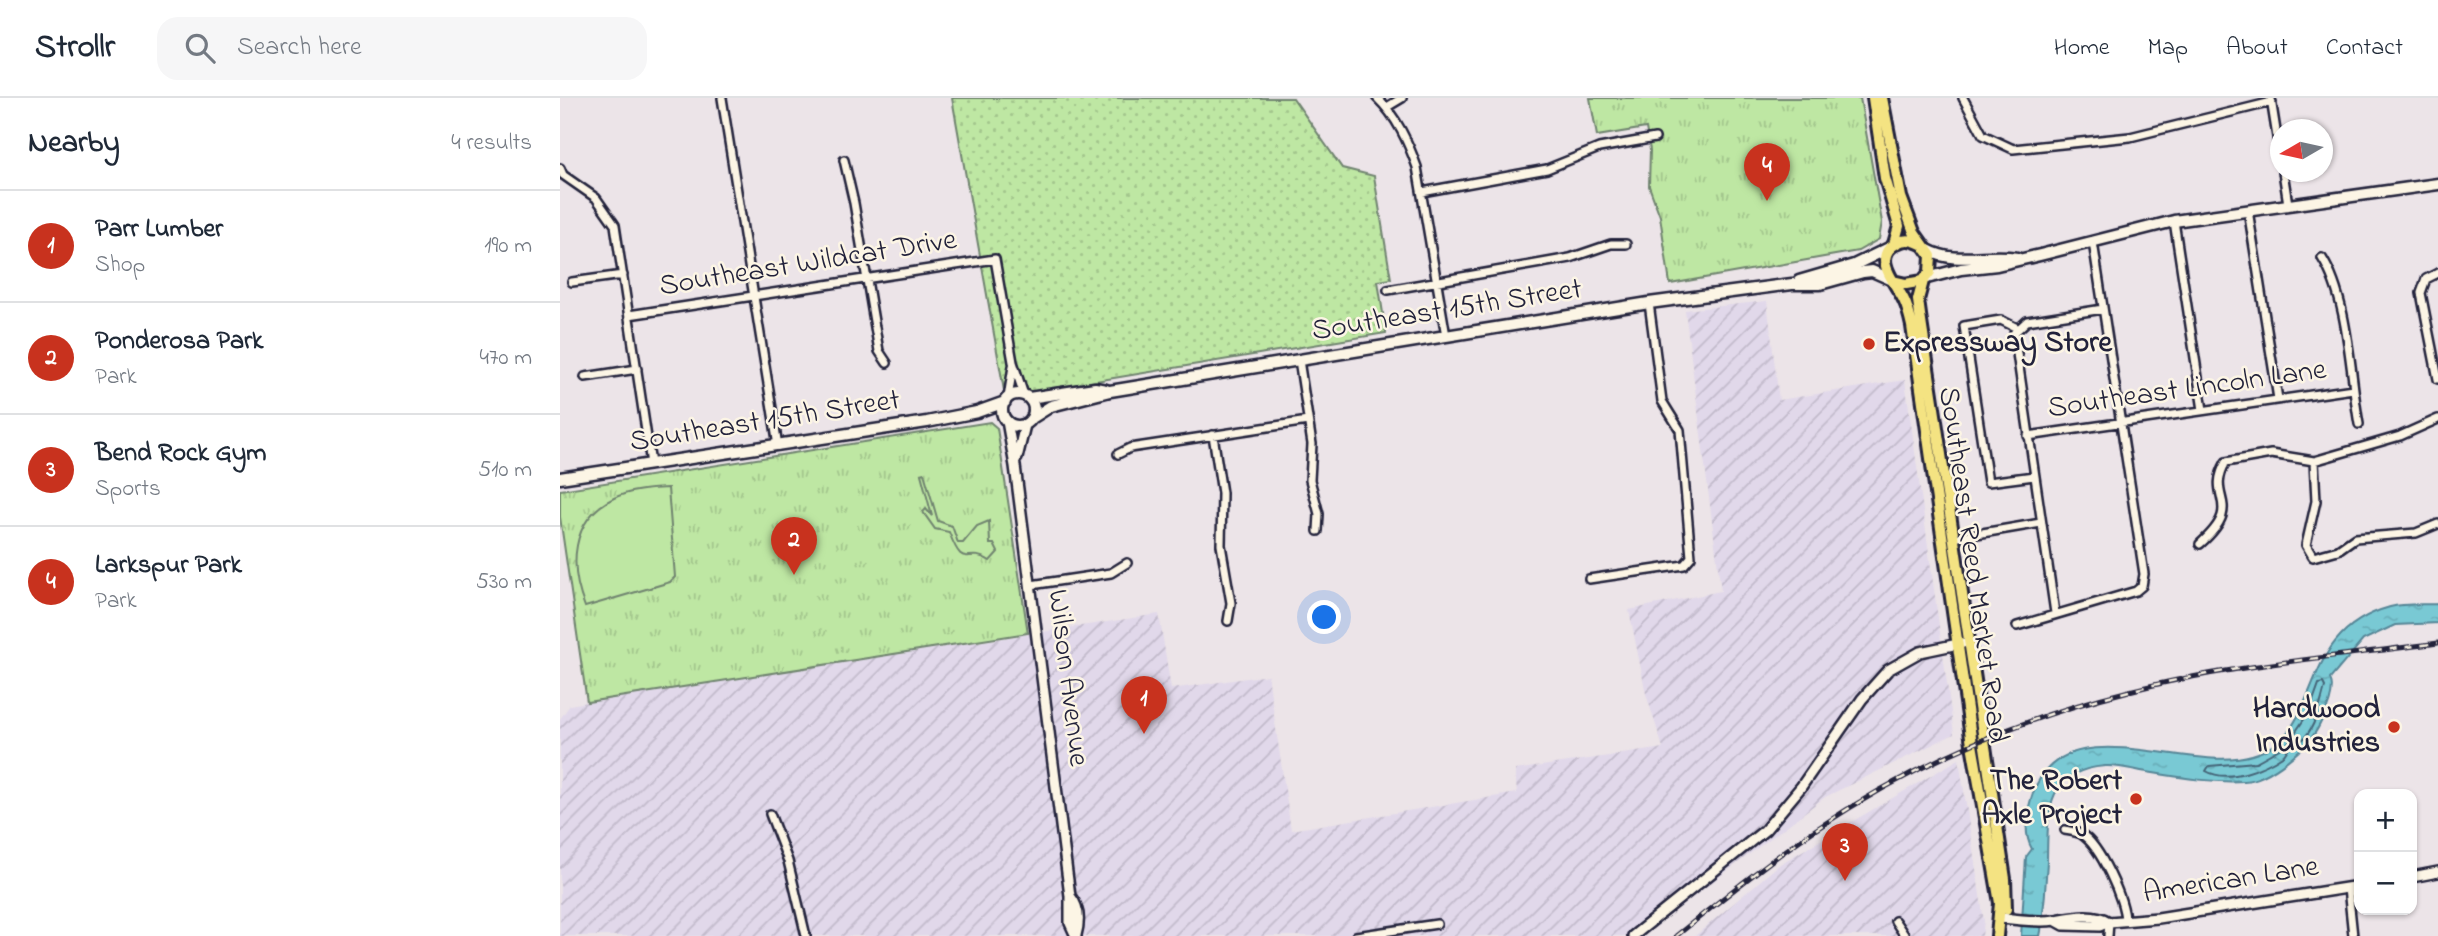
<!DOCTYPE html>
<meta charset="utf-8">
<style>
:root{--surface:#fff;--page:#f6f6f7;--text:#1f2937;--muted:#747a83;--line:#e0e1e3;--accent:#c8321e}
body{margin:0;font-family:"Indie Flower",sans-serif;background:var(--page);color:var(--text)}
.controls{position:absolute;right:21px;bottom:21px;display:grid;overflow:hidden;border-radius:14px;box-shadow:0 2px 5px #0004}
.controls button{width:63px;height:63px;display:grid;place-items:center;padding:0;border:0;border-bottom:2px solid var(--line);background:var(--surface);color:var(--text);font:35px sans-serif}
.compass{position:absolute;left:1710px;top:21px;width:63px;height:63px;border-radius:50%;background:var(--surface);box-shadow:0 2px 5px #0004;rotate:261deg}
.you{position:absolute;left:765px;top:520px;width:24px;height:24px;margin:-18px;border:5px solid #fff;border-radius:50%;background:#1a73e8;box-shadow:0 0 0 10px #1a73e833}
.badge{display:grid;place-items:center;width:46px;height:46px;border-radius:50%;background:var(--accent);color:#fff;font-size:23px;font-weight:700}
.pin{position:absolute;translate:-50% -58px;filter:drop-shadow(0 2px 4px #0008)}
.pin::after{content:'';position:absolute;top:37px;width:24px;height:21px;background:inherit;clip-path:polygon(0 0,100% 0,50% 100%)}
.list{margin:0;padding:0;list-style:none}
h2{display:flex;justify-content:space-between;align-items:center;height:91px;margin:0;padding:0 28px;font-size:30px}
h2 small{font-size:23px;font-weight:400;color:var(--muted)}
.list li{display:grid;grid-template-columns:46px 1fr auto;gap:21px;align-items:center;box-sizing:border-box;height:112px;padding:0 28px;border-top:2px solid var(--line)}
.list b{display:block;font-size:26px;white-space:nowrap}
.list p{margin:0;font-size:23px;white-space:nowrap;color:var(--muted)}
.list em{font-size:23px;font-style:normal;color:var(--muted)}
.icon{flex:none;width:38px;height:38px;fill:none;stroke:currentColor;stroke-width:2;stroke-linecap:round;stroke-linejoin:round}
.map{position:relative;flex:none;width:1878px;height:838px;overflow:hidden}
header{display:flex;align-items:center;gap:42px;box-sizing:border-box;height:98px;padding:0 35px;background:var(--surface);border-bottom:2px solid var(--line)}
header strong{font-size:33px}
nav{display:flex;gap:38px;margin-inline-start:auto;font-size:24px}
.search{width:490px;height:63px;background:var(--page);display:flex;align-items:center;gap:18px;box-sizing:border-box;padding:0 24px;border-radius:21px;color:var(--muted);font-size:26px}
main{display:flex}
aside{flex:1;background:var(--surface)}
.map>svg:first-child{display:block}
</style>
<header>
<strong>Strollr</strong>
<div class="search"><svg class="icon" aria-label="search" viewBox="0 0 24 24"><circle cx="10" cy="10" r="6"/><path d="M15 15l6 6"/></svg>Search here</div>
<nav><a>Home</a><a>Map</a><a>About</a><a>Contact</a></nav>
</header>
<main>
<aside>
<h2>Nearby<small>4 results</small></h2>
<ul class="list">
<li><span class="badge">1</span><div><b>Parr Lumber</b><p>Shop</p></div><em>190 m</em></li>
<li><span class="badge">2</span><div><b>Ponderosa Park</b><p>Park</p></div><em>470 m</em></li>
<li><span class="badge">3</span><div><b>Bend Rock Gym</b><p>Sports</p></div><em>510 m</em></li>
<li><span class="badge">4</span><div><b>Larkspur Park</b><p>Park</p></div><em>530 m</em></li>
</ul>
</aside>
<div class="map">
<svg width="1878" height="838" viewBox="0 0 1878 838">
<defs>
<pattern id="industrial-furrows" width="10" height="10" patternUnits="userSpaceOnUse" patternTransform="scale(1.75)"><rect width="10" height="10" fill="#e1d8ea"/><path d="M-1 1l2-2M0 10L10 0M9 11l2-2" fill="none" stroke="#c1b9ca"/></pattern>
<pattern id="grass-dots" width="8" height="8" patternUnits="userSpaceOnUse" patternTransform="scale(1.75)"><rect width="8" height="8" fill="#bee7a3"/><path d="M2 2h.1M6 6h.1" fill="none" stroke="#a3c68d" stroke-width="1.8" stroke-linecap="round"/></pattern>
<pattern id="park-tufts" width="24" height="20" patternUnits="userSpaceOnUse" patternTransform="scale(1.75)"><rect width="24" height="20" fill="#bee7a3"/><path d="M3 7l-1-3M5 7V3M7 7l1-3M15 17l-1-3M17 17v-4M19 17l1-3" fill="none" stroke="#a3c68d"/></pattern>
<pattern id="water-ripples" width="26" height="14" patternUnits="userSpaceOnUse" patternTransform="scale(1.75)"><rect width="26" height="14" fill="#79c9d4"/><path d="M2 4q2-2 4 0t4 0M15 11q2-2 4 0t4 0" fill="none" stroke="#68acb7"/></pattern>
</defs>
<rect width="100%" height="100%" fill="#ece4e8"/>
<filter id="ink" filterUnits="userSpaceOnUse"><feTurbulence type="fractalNoise" baseFrequency=".0143" numOctaves="2"/><feDisplacementMap in="SourceGraphic" scale="14" xChannelSelector="R" yChannelSelector="G"/><feConvolveMatrix kernelMatrix="1 2 1 2 8 2 1 2 1" color-interpolation-filters="sRGB"/></filter>
<g filter="url(#ink)">
<path fill="url(#industrial-furrows)" d="M1207,203L1219,302L1345,282L1394,636L1265,699L1081,838H0V621L10,607L27,604L599,516L611,591L708,577L731,732L957,695L955,672L1103,650L1086,596L1069,512L1161,493L1125,212Z
M1399,661L1424,823L1422,838H1135L1220,766Z"/>
<path fill="url(#grass-dots)" stroke="#70846f" stroke-width="2" d="M392,0H733L782,70L814,78L831,181L818,183L826,235L445,298Z"/>
<path fill="url(#park-tufts)" stroke="#70846f" stroke-width="2" d="M1030,0H1300L1322,124L1319,141L1298,153L1110,186L1100,118L1089,88L1090,52L1086,30L1037,38Z
M430,324L437,330L468,535L27,604L0,419V392Z"/>
<path fill="#bee7a3" stroke="#70846f" stroke-width="2" d="M364,375L378,423L392,428L398,445H403L417,428L429,423L430,446H434L438,454L430,463C405,447 405,476 389,434L375,431L363,414L366,411L372,418L361,376Z
M108,390L115,479L110,484L25,509C9,469 10,421 54,400C70,392 90,391 108,390Z"/>
<path fill="url(#water-ripples)" stroke="#568697" stroke-width="2" d="M1878,506V525L1835,527L1803,542L1770,581C1776,592 1766,615 1760,626C1750,648 1709,682 1684,683C1655,685 1623,680 1593,675C1577,673 1561,667 1545,668C1484,673 1488,715 1487,763C1486,787 1484,810 1481,833L1480,838H1461L1466,759L1472,751C1464,737 1466,718 1471,701C1499,605 1626,677 1692,657C1768,635 1732,536 1830,509C1845,505 1862,507 1878,506Z"/>
<g fill="none" stroke-linecap="round" stroke-linejoin="round">
<path stroke="#456578" stroke-width="2" d="M1763,585L1765,589C1760,609 1752,644 1730,649L1728,645L1749,614L1759,586Z
M1723,649L1728,651L1724,657C1704,670 1669,686 1646,673L1649,668L1696,664Z"/>
<g stroke="#22223b" stroke-width="12">
<path id="minor" d="M162,0L218,348
M817,0C837,19 848,44 857,69L886,238
M1403,0L1423,37L1453,51L1570,39L1712,4
M1711,1L1720,58
M827,9L842,0
M284,62L294,105L319,253L327,265
M0,70L3,77L36,100L55,127L91,366
M1723,74L1728,106
M862,94L987,71L1039,50L1095,40
M1688,112L1718,301
M1614,123L1643,312
M1762,160C1789,202 1790,277 1799,326
M1878,175L1866,181L1861,195L1878,281
M12,184L63,177
M828,192L1010,160L1051,146H1066
M69,217L435,161L453,264L464,297
M1457,230L1441,222L1404,228L1428,384L1474,378
M739,262L752,346L750,382L759,416L758,433
M25,279L77,271
M448,300L453,268
M653,337L662,395L661,447L671,505L668,523
M1468,338L1793,291
M558,356L570,350L748,323
M1754,363L1756,403L1746,447L1753,459L1778,452L1795,440L1856,435L1878,426
M1393,440L1481,425
M1640,446C1687,404 1644,402 1666,364L1711,356L1754,363L1840,338L1878,321
M1029,481L1124,467L1131,459L1120,332L1102,303L1089,205
M471,487L551,475L567,465
M1495,515L1454,235L1467,223L1543,211
M1457,528L1576,493L1582,488L1584,476L1533,144
M210,716L228,763L246,838
M1505,732C1510,733 1517,734 1521,736C1540,747 1565,803 1565,823
M1788,790L1793,838
M1335,823L1345,838
M796,838L877,826
M1548,838L1549,824"/>
</g>
<g stroke="#22223b" stroke-width="14">
<path id="tertiary" d="M447,323L455,368L510,798V825L516,838
M457,360L465,327
M1852,779L1878,774
M510,798C520,810 520,823 516,837
M1439,820C1456,821 1478,825 1495,822C1512,819 1534,814 1549,824
M1495,822L1504,827L1540,828L1549,824L1598,820L1799,788
M1073,838L1205,732L1241,689L1302,601L1328,572L1360,554L1403,545"/>
</g>
<g stroke="#22223b" stroke-width="15">
<path id="secondary" d="M1368,152C1395,167 1427,155 1457,160
M1367,180L1401,171L1437,167L1480,157L1614,123L1878,86
M1239,183L1294,167L1329,150
M442 312a16 16 0 1 1 32 0a16 16 0 1 1-32 0Z
M469,300L535,290L546,292
M472,320L491,308L550,293L886,238L1089,205L1232,186H1260L1303,174L1312,173L1330,181
M0,380L367,324L417,314L445,304"/>
</g>
<g stroke="#22223b" stroke-width="16">
<path id="primary" d="M1313,0L1325,80L1339,128L1334,146
M1322,0L1341,99L1354,134L1371,158L1370,174L1363,183L1346,186L1333,183
M1363,147C1354,142 1346,140 1337,145C1310,159 1336,185 1344,202C1348,210 1350,219 1352,228L1412,646L1440,805L1437,838
M1363,183L1358,202L1360,217L1445,781L1446,811"/>
</g>
<use href="#minor" stroke="#fcf5e5" stroke-width="7"/>
<use href="#tertiary" stroke="#fcf5e5" stroke-width="9"/>
<use href="#secondary" stroke="#fcf5e5" stroke-width="10"/>
<use href="#primary" stroke="#f4e382" stroke-width="10"/>
<g stroke="#22223b" stroke-width="5">
<path id="rail" d="M1116,838C1161,802 1207,764 1255,732C1351,668 1457,621 1569,593C1669,567 1775,559 1878,545"/>
</g>
<use href="#rail" stroke="#fcf5e5" stroke-width="2.5" stroke-dasharray="8" stroke-linecap="butt"/>
</g>
</g>
<g fill="#c8321e" stroke="#fcf5e5" stroke-width="2.5">
<circle cx="1309" cy="246" r="7"/>
<circle cx="1834" cy="629" r="7"/>
<circle cx="1576" cy="701" r="7"/>
</g>
<g text-anchor="middle" dominant-baseline="central" stroke-width="5" stroke-linejoin="round" paint-order="stroke">
<g font-size="30" fill="#22223b" stroke="#fcf5e5">
<text transform="translate(248 166) rotate(-9)">Southeast Wildcat Drive</text>
<text transform="translate(887 213) rotate(-9)">Southeast 15th Street</text>
<text transform="translate(1627 292) rotate(-8)">Southeast Lincoln Lane</text>
<text transform="translate(205 324) rotate(-9)">Southeast 15th Street</text>
<text transform="translate(1412 467) rotate(82)">Southeast Reed Market Road</text>
<text transform="translate(507 580) rotate(83)">Wilson Avenue</text>
<text transform="translate(1671 783) rotate(-9)">American Lane</text>
</g>
<g font-size="30" font-weight="bold" fill="#22223b" stroke="#fcf5e5" text-anchor="end">
<text x="1323" y="246" text-anchor="start">Expressway Store</text>
<text x="1820" y="612">Hardwood<tspan x="1820" dy="34">Industries</tspan></text>
<text x="1562" y="684">The Robert<tspan x="1562" dy="34">Axle Project</tspan></text>
</g>
</g>
</svg>
<div class="controls">
<button>+</button>
<button>−</button>
</div>
<svg class="compass" viewBox="-18 -18 36 36"><path d="M0-13l5 13h-10z" fill="#e53935"/><path d="M0 13l5-13h-10z" fill="#747a83"/></svg>
<div class="you"></div>
<div class="pin badge" style="left:584px;top:636px">1</div>
<div class="pin badge" style="left:234px;top:477px">2</div>
<div class="pin badge" style="left:1285px;top:783px">3</div>
<div class="pin badge" style="left:1207px;top:103px">4</div>
</div>
</main>
